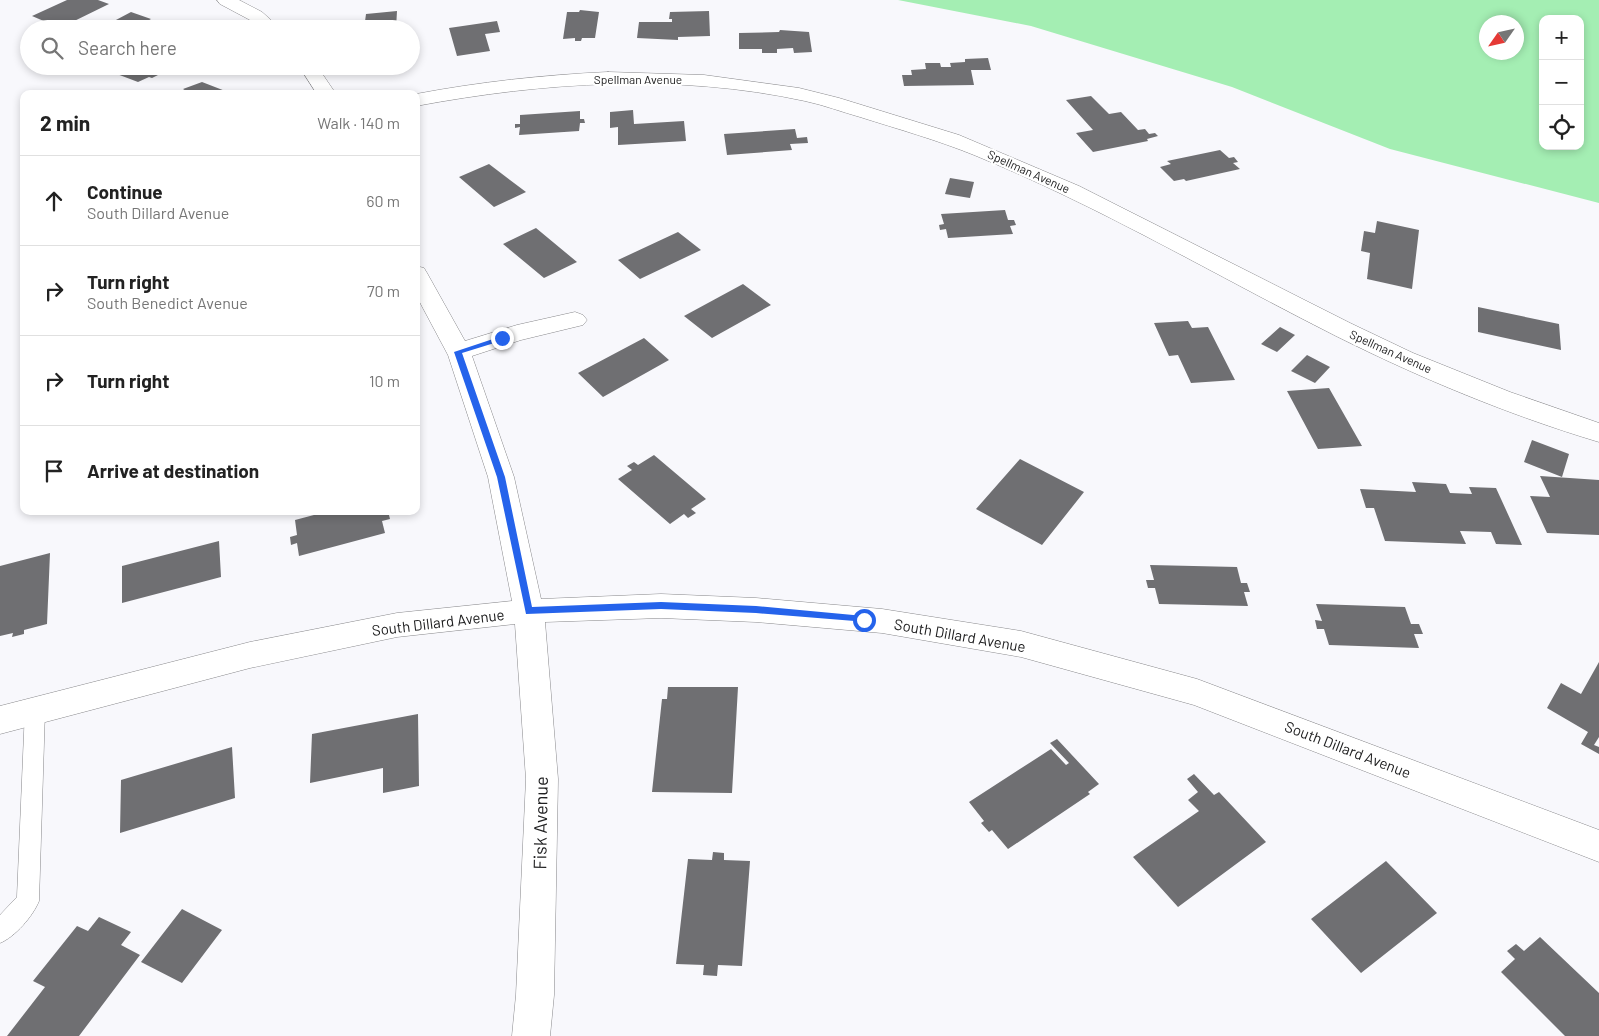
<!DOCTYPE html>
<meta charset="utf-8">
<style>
:root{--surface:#fff;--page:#f2f2f2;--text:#222;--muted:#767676;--line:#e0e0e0}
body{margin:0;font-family:Barlow,sans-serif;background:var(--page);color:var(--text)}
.controls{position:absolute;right:15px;top:15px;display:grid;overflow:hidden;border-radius:10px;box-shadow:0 2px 8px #0003}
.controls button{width:45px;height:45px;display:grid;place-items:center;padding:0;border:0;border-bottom:1px solid var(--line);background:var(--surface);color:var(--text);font:25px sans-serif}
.compass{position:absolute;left:1479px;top:15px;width:45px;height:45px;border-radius:50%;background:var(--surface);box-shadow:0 2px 8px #0003;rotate:236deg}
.stop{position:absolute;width:15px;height:15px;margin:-11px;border:4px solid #2563eb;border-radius:50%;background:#fff}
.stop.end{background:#2563eb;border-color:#fff;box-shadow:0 1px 5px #0008}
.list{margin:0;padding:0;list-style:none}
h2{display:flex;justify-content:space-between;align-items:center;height:65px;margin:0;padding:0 20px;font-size:21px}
h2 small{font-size:16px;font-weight:400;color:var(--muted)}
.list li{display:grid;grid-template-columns:32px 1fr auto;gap:15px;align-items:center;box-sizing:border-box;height:90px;padding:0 20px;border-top:1px solid var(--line)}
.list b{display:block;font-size:19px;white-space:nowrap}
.list p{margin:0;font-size:16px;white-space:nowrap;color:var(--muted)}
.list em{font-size:16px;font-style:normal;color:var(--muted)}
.icon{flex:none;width:28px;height:28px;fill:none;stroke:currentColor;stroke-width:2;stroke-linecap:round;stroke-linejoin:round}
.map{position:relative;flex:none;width:1599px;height:1036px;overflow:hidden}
.search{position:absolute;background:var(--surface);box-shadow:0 2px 8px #0003;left:20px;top:20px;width:400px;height:55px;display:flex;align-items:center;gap:12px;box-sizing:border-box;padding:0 18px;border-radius:28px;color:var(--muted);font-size:19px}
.panel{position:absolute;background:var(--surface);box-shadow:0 2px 8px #0003;left:20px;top:90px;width:400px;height:425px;border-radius:10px}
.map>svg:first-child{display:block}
</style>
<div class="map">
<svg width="1599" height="1036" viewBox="0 0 1599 1036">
<rect width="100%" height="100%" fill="#f8f8fc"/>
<path fill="#a4eeb3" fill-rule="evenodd" d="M898,0H1599V203L1390,149L1232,87L1031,26ZM1543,19H1580V146H1543ZM1486,22H1516V52H1486Z"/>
<path fill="#6f6f72" d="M67,0H98L109,4L60,28L32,16Z
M580,10L599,12L595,38H582L581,41H575V38L563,39L567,12H579Z
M397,11L396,29H364L366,14Z
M709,11L710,36L678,37V40L637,38L639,22H672V19H669L670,12Z
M131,12L151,19L134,29H99Z
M497,21L500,32L485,34L490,51L457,56L449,28Z
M780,30L809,32L812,52L794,53L793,48L777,49V53H762V49H739V33L779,32Z
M988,58L991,70H971L974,85L904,86L902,75H912L911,70L926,69L925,63H940L941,67H951L950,63L965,62V59Z
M84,66H161L165,68L154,73L158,75L152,78L149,77L138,82L101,68L90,74L86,72L91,69Z
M202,82L233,94H181L186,91L183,89Z
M1091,96L1109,114L1121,112L1138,130L1145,129L1149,134L1155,133L1158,136L1147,139L1148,141L1093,152L1076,133L1093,130L1066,100Z
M633,110L634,124L684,121L686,141L618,145V127L610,128V112Z
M580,111V119H584L585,123H580L579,131L519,135L520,127L515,128V124H520V115Z
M795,129L797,138L807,137L808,143L790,144L792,150L727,155L724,134Z
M1220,150L1229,158L1234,157L1238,162L1233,163L1240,169L1186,181L1184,179L1174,181L1160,167L1171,164L1167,161Z
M489,164L526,192L494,207L459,177Z
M950,178L974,182L970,198L945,194Z
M1005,210L1008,220H1014L1016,225L1010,226L1013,234L948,238L946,229L940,230L939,225L944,224L941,214Z
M1377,221L1419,230L1412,289L1367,279L1370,253L1361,251L1364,231L1375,233Z
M536,228L577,262L544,278L503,244Z
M678,232L701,250L640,279L618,260Z
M743,284L771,305L712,338L684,316Z
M1478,307L1559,324L1561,350L1478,332Z
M1188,321L1192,328L1208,327L1235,380L1191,383L1178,355L1169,356L1154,323Z
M1280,327L1295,335L1277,352L1261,344Z
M644,338L669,360L603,397L578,373Z
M1307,355L1330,367L1315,383L1291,371Z
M1329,388L1362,446L1318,449L1287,391Z
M1532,440L1569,454L1562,477L1524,462Z
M654,455L706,499L691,509L696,513L688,518L684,514L670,524L618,479L632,470L627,466L634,462L638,465Z
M1020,459L1084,492L1042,545L976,509Z
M1540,476L1599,480V535L1547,533L1530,496L1550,497Z
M1412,482L1446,484L1450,493L1472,494L1469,487L1496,488L1522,545L1496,544L1491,532L1460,531L1466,544L1385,541L1374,508H1366L1360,489L1416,492Z
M329,511H388L390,519L382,521L385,533L299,556L297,543L291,545L290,537L297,535L295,520Z
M219,541L221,577L122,603V566Z
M50,553L47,624L24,630V634L12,637L13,633L0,636V566Z
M1150,565L1237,567L1241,583H1247L1250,592H1244L1248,606L1159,604L1155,588H1148L1146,580H1154Z
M1316,604L1405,607L1411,624H1419L1423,634H1414L1419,648L1329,645L1324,629H1317L1315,620L1322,621Z
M1599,662V737L1594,745L1599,747V754L1581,744L1588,732L1547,708L1561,683L1581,694Z
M668,687H738L732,793L652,792L662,699H667Z
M418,714L419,786L383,793V768L310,783L312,734Z
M1057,739L1099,784L1088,792L1090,794L1008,849L992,830L989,832L981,823L984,821L969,802L1051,749L1066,765L1069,763L1050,743Z
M232,747L235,798L120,833L121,780Z
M1194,774L1214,795L1219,792L1266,842L1178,907L1133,857L1199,811L1188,800L1198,792L1187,779Z
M713,852L724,853V860L750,861L742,966L718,965L717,976L703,975L704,965L676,964L688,859L712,860Z
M1386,861L1437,913L1361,973L1311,919Z
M182,909L222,930L182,983L141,962Z
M99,917L131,932L121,945L140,955L79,1036H7L45,987L33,981L77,926L88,931Z
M1540,937L1599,993V1036H1565L1501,972L1515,959L1507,951L1516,944L1524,951Z"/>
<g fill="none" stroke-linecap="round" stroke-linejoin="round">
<g stroke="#88888b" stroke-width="1">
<path id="service" d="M35,701L42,704L45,710L39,901C33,916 15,937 0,943V915L17,897L25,710L28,704Z"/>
</g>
<g stroke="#88888b" stroke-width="1">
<path id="minor" d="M217,0H239L262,12L281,29H261L250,20L220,4Z
M299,66H317L336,94H317Z
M608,72L704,75L799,88L839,98L959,135L1079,186L1350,323L1413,353L1510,392L1599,423V442C1509,415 1420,378 1336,336C1215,275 1099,206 974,155C937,140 898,129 860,117C842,112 824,105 805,101C677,73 545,82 416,106V94C480,82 543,75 608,72Z
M416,266L424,268L427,273L465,341L517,325L575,312L583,315L587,320L583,325L521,340L472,356L514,477L541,599L661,594L756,598L882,609L1021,631L1197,679L1599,830V862L1194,705L1021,657L882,633L756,622L661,618L545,622L558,779L554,995L550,1036H512L516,995L526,779L515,624L397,637L250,668L0,734V706L250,642L397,613L512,601L488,477L448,355L416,295Z"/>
</g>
<use href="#service" fill="#fff" fill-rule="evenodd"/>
<use href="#minor" fill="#fff" fill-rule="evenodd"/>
</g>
<path fill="#2563eb" d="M502,336L504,337V340L462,353L505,477L532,607L661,602L756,606L864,616L868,620L867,622L756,613L661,609L526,614L497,477L454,352Z"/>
<g text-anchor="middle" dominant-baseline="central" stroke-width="4.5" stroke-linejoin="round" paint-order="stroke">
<g font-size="12" fill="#202021" stroke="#fff">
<text x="638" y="79">Spellman Avenue</text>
<text transform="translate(1029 171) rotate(24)">Spellman Avenue</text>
<text transform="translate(1391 351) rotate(24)">Spellman Avenue</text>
</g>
<g font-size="15" fill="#202021" stroke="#fff">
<text transform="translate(438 622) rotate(-7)">South Dillard Avenue</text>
<text transform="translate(960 635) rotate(10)">South Dillard Avenue</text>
<text transform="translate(1348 749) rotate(21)">South Dillard Avenue</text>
</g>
<g font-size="18" fill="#202021" stroke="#fff">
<text transform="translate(540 823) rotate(-89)">Fisk Avenue</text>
</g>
</g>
</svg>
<div class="controls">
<button>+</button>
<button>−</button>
<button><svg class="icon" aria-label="locate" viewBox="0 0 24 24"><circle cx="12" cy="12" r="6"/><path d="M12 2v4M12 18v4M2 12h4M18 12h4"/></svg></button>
</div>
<svg class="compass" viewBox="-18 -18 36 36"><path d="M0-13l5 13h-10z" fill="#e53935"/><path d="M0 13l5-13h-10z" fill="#767676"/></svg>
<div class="stop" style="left:864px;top:620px"></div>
<div class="stop end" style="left:502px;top:338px"></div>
<div class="search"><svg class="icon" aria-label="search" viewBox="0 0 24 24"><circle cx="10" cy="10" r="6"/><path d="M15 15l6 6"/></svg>Search here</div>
<section class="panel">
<h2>2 min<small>Walk · 140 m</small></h2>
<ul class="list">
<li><svg class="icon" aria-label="ahead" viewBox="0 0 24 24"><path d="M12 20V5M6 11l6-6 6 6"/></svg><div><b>Continue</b><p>South Dillard Avenue</p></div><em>60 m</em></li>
<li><svg class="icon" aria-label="right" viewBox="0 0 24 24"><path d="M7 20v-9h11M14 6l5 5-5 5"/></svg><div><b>Turn right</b><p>South Benedict Avenue</p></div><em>70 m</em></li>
<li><svg class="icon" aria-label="right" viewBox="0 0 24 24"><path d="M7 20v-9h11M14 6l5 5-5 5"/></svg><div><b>Turn right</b></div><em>10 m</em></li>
<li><svg class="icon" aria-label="arrive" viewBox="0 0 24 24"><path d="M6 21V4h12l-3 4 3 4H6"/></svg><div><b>Arrive at destination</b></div></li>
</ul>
</section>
</div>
